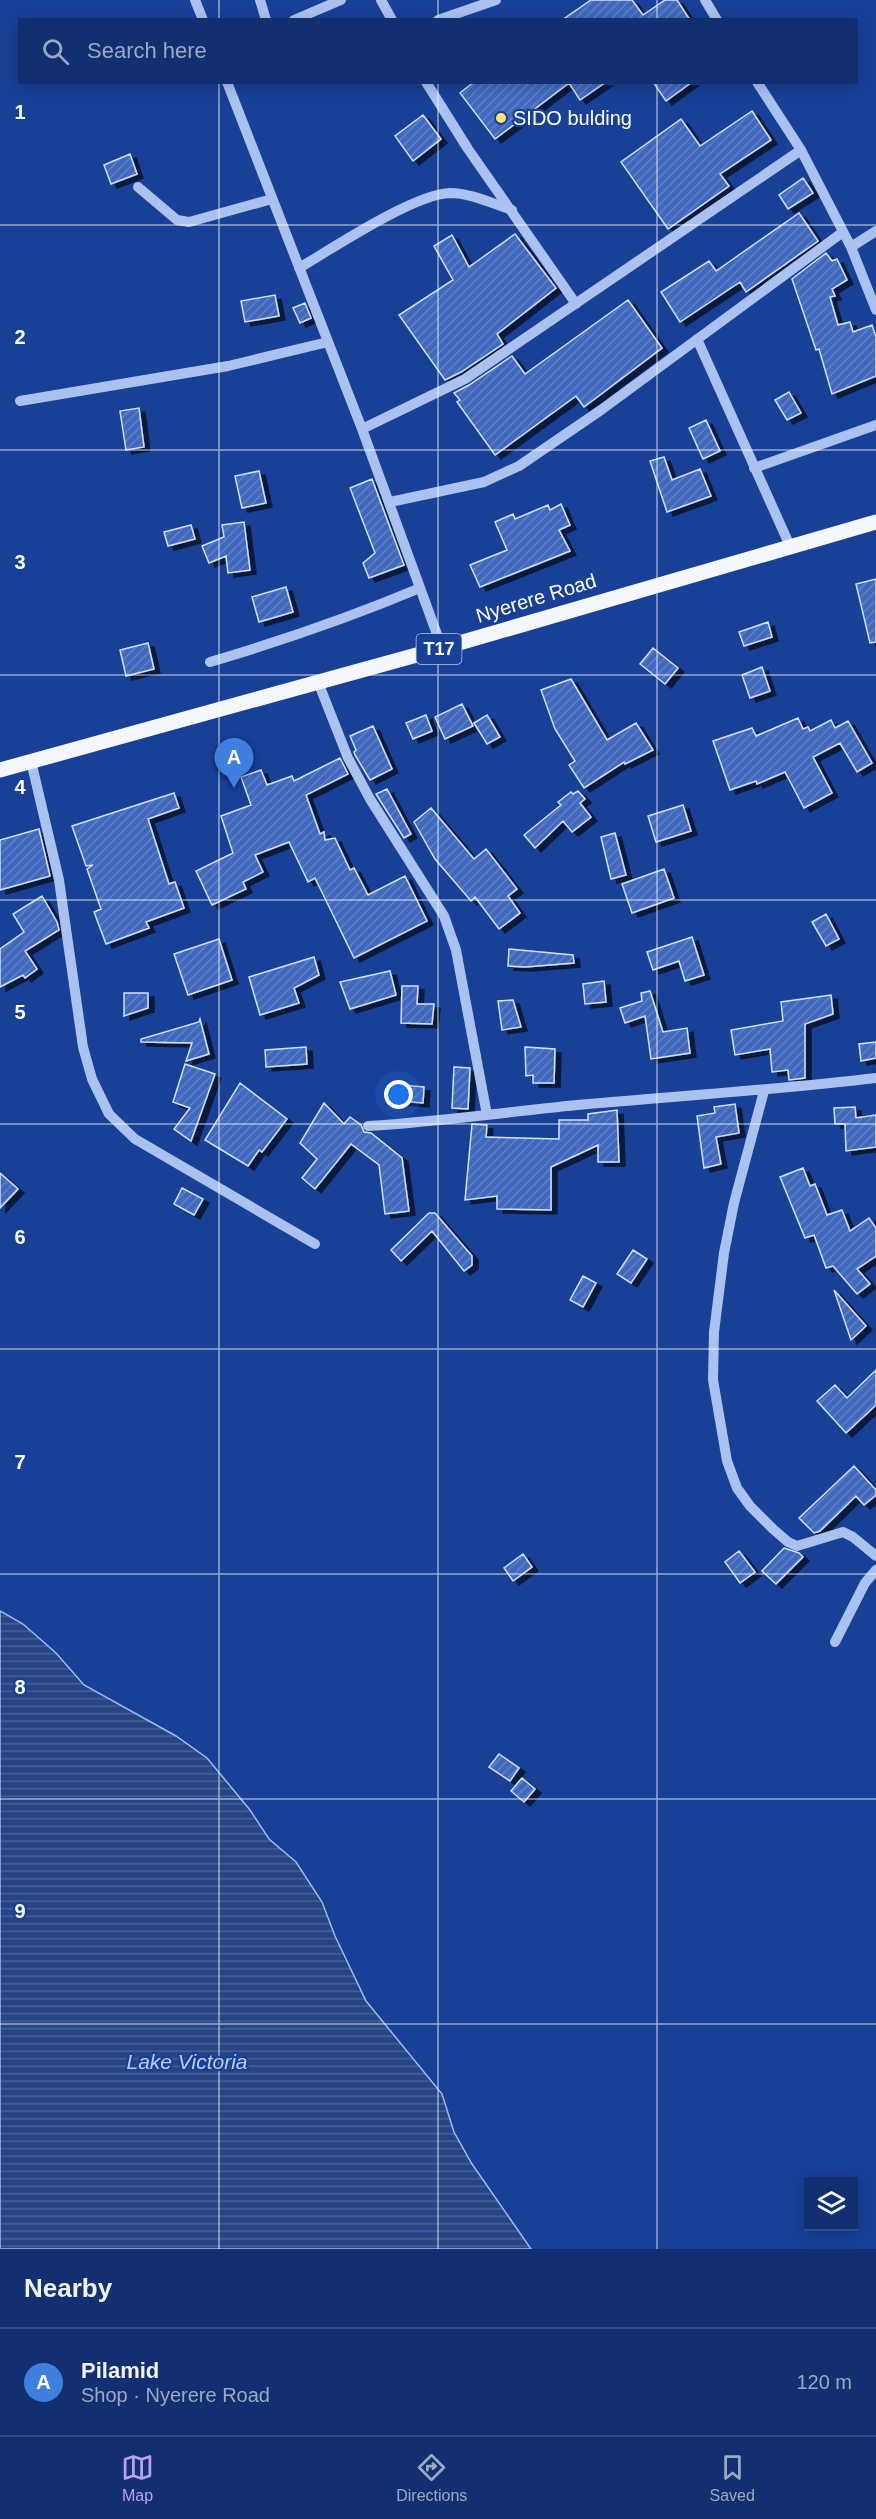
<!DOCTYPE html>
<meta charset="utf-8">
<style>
:root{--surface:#123071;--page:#1b3876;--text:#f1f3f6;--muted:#9ca9c3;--line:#314b84;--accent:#bca0f2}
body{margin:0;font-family:Arial,sans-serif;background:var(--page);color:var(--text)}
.controls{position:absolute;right:18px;bottom:18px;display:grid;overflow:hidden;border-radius:0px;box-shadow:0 3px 15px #0003}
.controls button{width:54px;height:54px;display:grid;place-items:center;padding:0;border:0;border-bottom:2px solid var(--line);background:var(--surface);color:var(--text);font:30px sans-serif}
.you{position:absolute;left:399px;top:1095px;width:21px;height:21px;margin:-15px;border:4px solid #fff;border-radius:50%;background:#1a73e8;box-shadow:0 0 0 9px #1a73e833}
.badge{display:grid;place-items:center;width:39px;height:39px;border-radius:50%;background:var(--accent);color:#fff;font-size:20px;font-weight:700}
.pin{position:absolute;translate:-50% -50px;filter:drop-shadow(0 2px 3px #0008)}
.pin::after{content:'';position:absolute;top:32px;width:21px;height:18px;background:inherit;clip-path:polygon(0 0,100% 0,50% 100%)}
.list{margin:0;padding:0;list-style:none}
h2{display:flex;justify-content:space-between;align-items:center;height:78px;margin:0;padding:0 24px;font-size:26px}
h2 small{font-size:20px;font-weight:400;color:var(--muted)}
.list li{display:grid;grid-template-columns:39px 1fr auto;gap:18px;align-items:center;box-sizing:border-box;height:108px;padding:0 24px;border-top:2px solid var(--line)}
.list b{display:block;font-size:22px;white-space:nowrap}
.list p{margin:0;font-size:20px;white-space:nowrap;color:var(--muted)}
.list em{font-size:20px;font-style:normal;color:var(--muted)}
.icon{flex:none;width:33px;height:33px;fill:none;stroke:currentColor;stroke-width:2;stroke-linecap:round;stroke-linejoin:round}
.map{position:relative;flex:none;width:876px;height:2249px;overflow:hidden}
.search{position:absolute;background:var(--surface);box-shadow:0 3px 15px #0003;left:18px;right:18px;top:18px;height:66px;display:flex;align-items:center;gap:15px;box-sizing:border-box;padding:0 21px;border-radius:0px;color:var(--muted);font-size:22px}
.sheet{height:186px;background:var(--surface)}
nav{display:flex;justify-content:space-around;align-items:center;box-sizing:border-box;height:84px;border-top:2px solid var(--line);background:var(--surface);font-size:16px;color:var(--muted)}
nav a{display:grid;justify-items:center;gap:3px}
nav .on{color:var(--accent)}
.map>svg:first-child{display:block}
</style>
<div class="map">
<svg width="876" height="2249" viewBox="0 0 876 2249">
<defs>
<pattern id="water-rules" width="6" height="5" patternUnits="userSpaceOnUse" patternTransform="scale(1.5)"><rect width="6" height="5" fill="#274586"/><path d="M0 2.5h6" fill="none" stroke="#476198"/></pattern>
<pattern id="building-hatch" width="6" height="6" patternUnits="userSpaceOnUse" patternTransform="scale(1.5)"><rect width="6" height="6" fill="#4169be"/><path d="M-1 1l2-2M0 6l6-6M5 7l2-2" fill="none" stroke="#5e80c8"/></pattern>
<filter id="shadow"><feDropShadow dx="6" dy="4" stdDeviation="0" flood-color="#0009"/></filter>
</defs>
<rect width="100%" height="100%" fill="#184097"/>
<path fill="url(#water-rules)" stroke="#9dbbf3" stroke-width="1.5" d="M0,1611L23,1624L56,1653L84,1685L176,1736L207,1758L250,1810L269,1839L296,1862L322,1902L335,1936L366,2001L442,2094L454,2132L472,2164L531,2249H0Z"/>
<path fill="url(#building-hatch)" stroke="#d2e0fc" stroke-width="1.5" filter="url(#shadow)" d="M591,0H632L643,15L665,0H677L690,20H562Z
M474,82H606L580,100L569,83L495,139L460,93Z
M653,82H692L666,101Z
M752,111L771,140L720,174L729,186L668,229L621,162L681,119L700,146Z
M423,115L441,139L413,161L395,136Z
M130,154L137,174L111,184L104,165Z
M803,178L813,193L788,209L779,195Z
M799,213L818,241L746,292L740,282L680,322L661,292L709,261L716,271Z
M515,234L556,288L497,334L503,344L461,372L445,380L399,315L453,280L434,246L452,235L469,267Z
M826,253L832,261L837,259L847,280L832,289L835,296L830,297L838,325L850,322L853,332L872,325L876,337V376L832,394L819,349L816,350L792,279Z
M275,295L279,316L245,322L241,301Z
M628,300L662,348L584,407L576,396L495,455L457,402L460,400L454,393L469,385L512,356L525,374Z
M305,303L311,318L300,323L293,308Z
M789,392L801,413L787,420L775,400Z
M139,408L144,447L126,450L120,411Z
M706,420L720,451L703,459L689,428Z
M664,457L672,480L700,469L711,496L667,512L650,461Z
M259,471L266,503L242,508L235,476Z
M372,479L404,565L369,578L363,563L375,553L350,488Z
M561,504L570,525L559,530L570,551L480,587L470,565L507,550L495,522L513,514L515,519L548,505L550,510Z
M244,522L250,570L228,573L226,556L209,563L202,546L224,537L222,525Z
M191,525L195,539L168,546L164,532Z
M876,579V642L870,643L856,584Z
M286,587L293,612L259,622L252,597Z
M768,622L772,637L744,646L739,632Z
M148,643L154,669L126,676L120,650Z
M653,648L678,668L665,684L640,664Z
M762,667L770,691L750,698L742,675Z
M571,679L607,740L636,723L653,750L625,764L624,762L584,788L569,765L575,761L555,729L541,690Z
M462,704L473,726L445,739L435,717Z
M426,715L432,731L413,739L406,723Z
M487,715L500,737L487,744L474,723Z
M798,718L803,729L808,727L810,731L831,720L835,728L848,721L872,763L857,772L840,743L813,757L832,793L804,808L785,772L757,784L756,781L730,790L713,741L752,728L756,736Z
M373,726L392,769L370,780L355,755L354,752L356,750L350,736Z
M340,758L348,774L306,795L320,834L324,832L325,840L335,838L350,870L354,868L368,895L405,876L427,921L354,958L315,878L308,882L289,842L255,855L263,872L243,882L246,889L212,905L196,871L233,853L221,816L251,805L241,777L261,770L267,785L292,776L294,781Z
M387,789L411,834L404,838L376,794Z
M578,791L585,799L580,803L591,817L572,832L563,821L535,848L524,835L561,805L558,802L571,792L573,794Z
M174,793L179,808L148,819L169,884L175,882L184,908L146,922L149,928L106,944L94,912L101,909L87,869L93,865L86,866L72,826Z
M683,805L691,831L656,842L648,816Z
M431,808L474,859L486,849L517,889L508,896L520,913L499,929L475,897L471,901L435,859L414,822Z
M39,829L50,876L0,890V840Z
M615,833L626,875L611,879L601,837Z
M664,869L674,898L632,913L622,884Z
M42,896L57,922L59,930L25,951L37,969L25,978L23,975L0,987V949L24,932L13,914Z
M826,914L839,939L826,946L812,922Z
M692,937L704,975L685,981L679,961L653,970L647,952Z
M219,939L232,980L188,995L174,954Z
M509,949L573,955L574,963L525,967L508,966Z
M314,957L319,975L294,988L299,1003L260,1015L249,977Z
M390,971L396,995L350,1009L340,982Z
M604,981L606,1002L585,1004L583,984Z
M402,986H418L417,1004H434L432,1024L401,1023Z
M650,991L663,1032L687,1028L690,1053L651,1059L645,1016L625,1023L620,1008L642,1001L641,993Z
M124,993H148V1008L124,1016Z
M831,995L833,1014L805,1024V1078L789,1080L788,1070L772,1072L770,1049L735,1055L731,1030L783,1021L781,1002Z
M513,1000L521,1027L502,1030L498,1001Z
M200,1019L209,1054L186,1061L192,1043L141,1042V1039L199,1022Z
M876,1042V1058L861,1061L859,1044Z
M306,1047L307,1064L266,1067L265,1050Z
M525,1047L555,1049L554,1083H533V1075L526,1076Z
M185,1064L215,1074L191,1141L174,1129L190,1108L173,1102Z
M454,1067L470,1068L468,1109L452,1108Z
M240,1083L287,1119L262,1152L259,1150L248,1166L205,1140Z
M402,1085L424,1087L423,1103L401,1101Z
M324,1103L344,1124L350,1117L361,1125L364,1132L371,1133L402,1158L409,1211L385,1214L379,1165L351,1144L315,1189L302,1178L317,1159L300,1143Z
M735,1104L739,1133L716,1137L721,1164L704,1168L697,1116L715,1113L714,1107Z
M855,1107L856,1118L876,1115V1147L846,1151L845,1124H835L834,1108Z
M617,1110L619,1162H598V1145L551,1167V1210L497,1209V1196L465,1200L472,1124L487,1125L486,1137L559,1139V1120H588V1114Z
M803,1168L810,1186L815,1184L827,1215L842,1210L850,1231L869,1218L876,1228V1256L857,1269L870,1284L857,1294L833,1266L826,1268L814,1235L805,1238L780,1177Z
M0,1173L18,1189L0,1208Z
M182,1188L203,1199L194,1215L174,1204Z
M429,1213H435L472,1256V1265L464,1271L432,1231L401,1261L391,1250Z
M633,1250L647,1259L631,1283L617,1274Z
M583,1276L596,1283L583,1307L570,1300Z
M834,1290L866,1326L851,1340Z
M876,1370V1405L846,1433L817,1401L835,1385L847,1398Z
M854,1466L876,1490V1495L864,1505L856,1496L820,1531L814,1533L799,1518Z
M784,1548L799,1553L803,1557L776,1584L762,1571Z
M739,1551L755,1572L740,1583L725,1562Z
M523,1554L532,1567L513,1581L504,1568Z
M499,1754L519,1768L510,1781L489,1767Z
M522,1778L535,1789L524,1802L511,1791Z"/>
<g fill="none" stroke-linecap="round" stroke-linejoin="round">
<path stroke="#abc2f1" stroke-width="10" d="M195,0L203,20
M260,0L266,20
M381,0L392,20
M705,0L717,20
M294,20L341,0
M438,20L496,0
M227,82L362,429L442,648
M426,82L468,149L576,304
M757,82L801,150L851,247L876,310
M138,187L177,220L189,222L272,199
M851,247L876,231
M299,268C333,248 414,194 450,193C471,193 493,204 512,210
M697,339L790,546
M20,401L228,366L328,342
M362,429L465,379L801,150
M754,468L876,425
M390,502L484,482L519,466L601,410L843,232
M210,662C281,641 351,617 420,588
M318,682L348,758L370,799L444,916L456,950L487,1115
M31,761L59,880L83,1047L92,1079L109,1114L135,1139L315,1244
M764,1091L734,1203L724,1253L714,1332L713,1380L727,1461L737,1488L750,1506L773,1529L788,1542L797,1546L843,1532L853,1537L876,1556
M368,1126C438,1122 507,1112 577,1105C677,1096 776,1090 876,1078
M835,1642L865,1583L876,1570"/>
<path stroke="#f5f7ff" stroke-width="15" d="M0,770L442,648L876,522"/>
</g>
<path fill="none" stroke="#fff" stroke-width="1.5" stroke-opacity="0.55" d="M219,0V20M438,0V20M657,0V20M219,82V2249M438,82V2249M657,82V2249M0,225H876M0,450H876M0,675H876M0,900H876M0,1124H876M0,1349H876M0,1574H876M0,1799H876M0,2024H876"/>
<circle fill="#ffe66b" stroke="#184097" stroke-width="2" cx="501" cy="118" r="6"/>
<g text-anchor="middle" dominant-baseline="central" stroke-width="4.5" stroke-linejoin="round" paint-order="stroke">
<rect fill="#184097" stroke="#bac6e0" stroke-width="1.5" x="416.5" y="634" width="45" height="30" rx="4.5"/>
<g font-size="18" font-weight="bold" fill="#fff">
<text x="439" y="649">T17</text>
</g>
<g font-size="20" fill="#fff" stroke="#184097" text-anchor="start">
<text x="513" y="118">SIDO bulding</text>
</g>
<g font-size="20" fill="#fff" stroke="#184097">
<text transform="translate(536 598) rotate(-17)">Nyerere Road</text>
</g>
<g font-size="21" font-style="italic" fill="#b7cdf7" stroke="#184097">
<text x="187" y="2061">Lake Victoria</text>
</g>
</g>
<g font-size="20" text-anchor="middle" font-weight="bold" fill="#fff" stroke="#184097" stroke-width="4.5" stroke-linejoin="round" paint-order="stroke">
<text x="20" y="119">1</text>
<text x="20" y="344">2</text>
<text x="20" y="569">3</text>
<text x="20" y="794">4</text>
<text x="20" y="1019">5</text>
<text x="20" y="1244">6</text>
<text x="20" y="1469">7</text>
<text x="20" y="1694">8</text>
<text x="20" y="1918">9</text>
</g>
</svg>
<div class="controls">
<button><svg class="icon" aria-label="layers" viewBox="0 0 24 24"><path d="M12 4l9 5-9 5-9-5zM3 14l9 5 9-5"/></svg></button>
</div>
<div class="you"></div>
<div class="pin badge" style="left:234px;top:788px;background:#3f7fe0">A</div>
<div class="search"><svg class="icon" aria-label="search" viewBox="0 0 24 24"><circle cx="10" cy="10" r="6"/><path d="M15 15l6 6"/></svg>Search here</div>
</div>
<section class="sheet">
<h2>Nearby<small></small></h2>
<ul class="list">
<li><span class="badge" style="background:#3f7fe0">A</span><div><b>Pilamid</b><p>Shop · Nyerere Road</p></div><em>120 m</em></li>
</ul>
</section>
<nav>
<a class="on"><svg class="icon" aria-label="map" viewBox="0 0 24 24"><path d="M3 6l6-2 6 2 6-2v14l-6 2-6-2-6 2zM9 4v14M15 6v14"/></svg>Map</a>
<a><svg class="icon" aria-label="directions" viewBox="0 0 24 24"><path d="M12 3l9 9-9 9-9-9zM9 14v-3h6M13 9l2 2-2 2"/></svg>Directions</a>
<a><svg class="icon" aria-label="saved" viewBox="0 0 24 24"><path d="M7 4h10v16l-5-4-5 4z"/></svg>Saved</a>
</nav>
